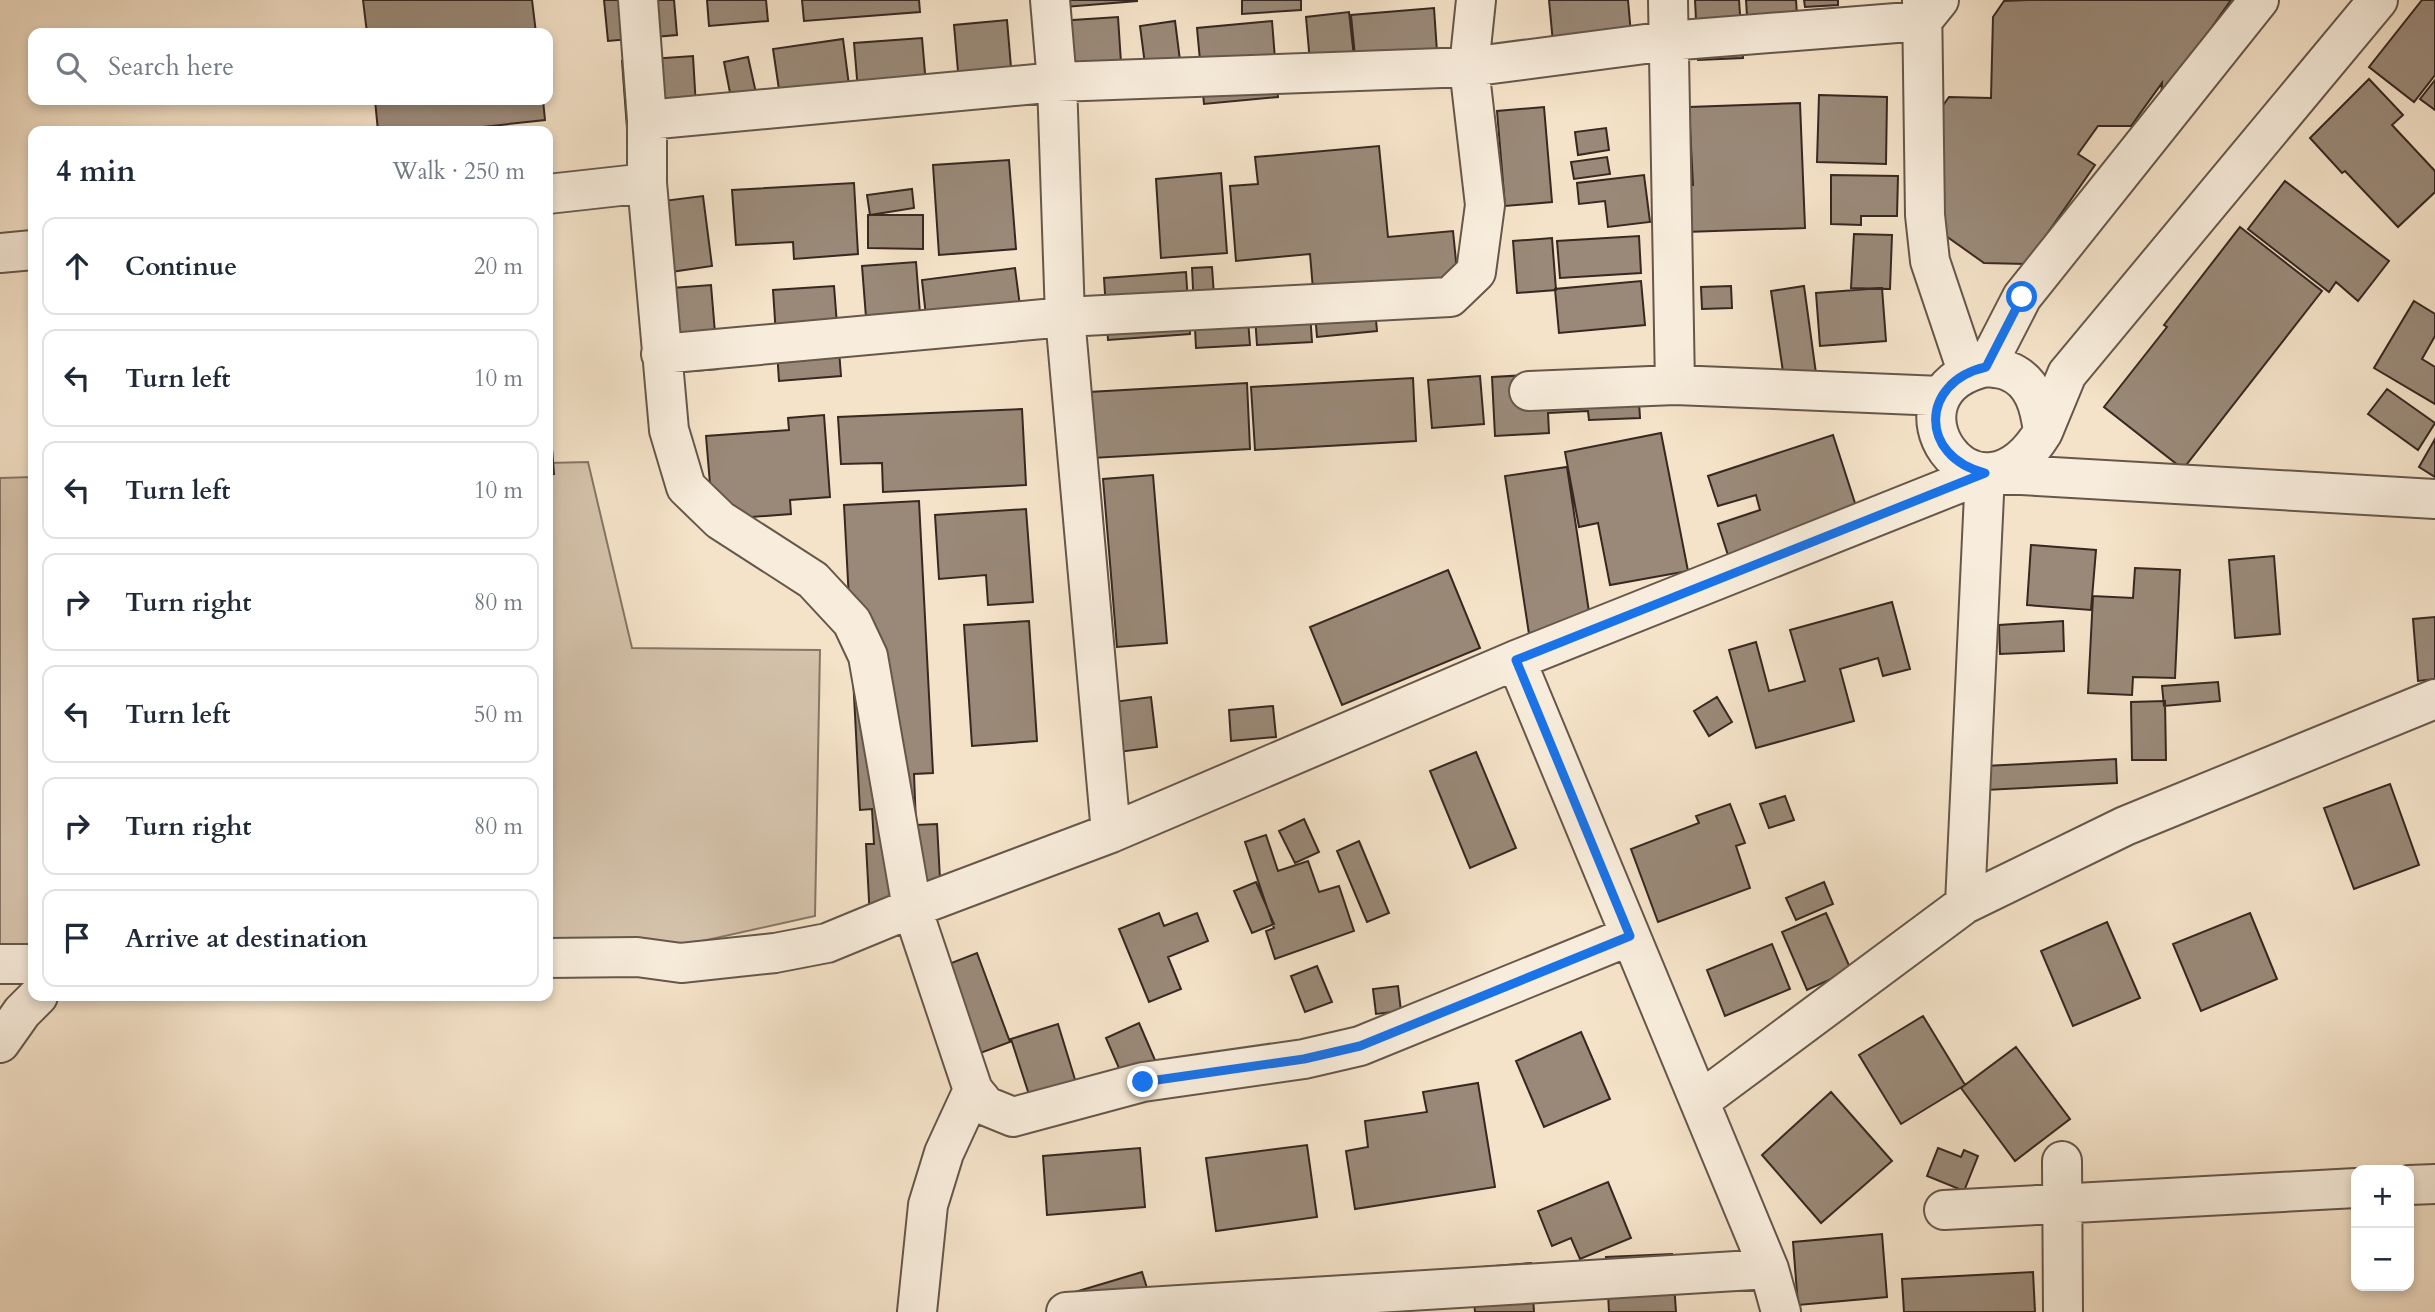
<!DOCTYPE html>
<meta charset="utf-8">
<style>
:root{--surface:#fff;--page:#f6f6f7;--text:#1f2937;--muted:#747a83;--line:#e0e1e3}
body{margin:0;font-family:Cardo,serif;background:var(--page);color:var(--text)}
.controls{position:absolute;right:21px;bottom:21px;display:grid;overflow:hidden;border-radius:14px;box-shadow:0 4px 10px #0003}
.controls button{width:63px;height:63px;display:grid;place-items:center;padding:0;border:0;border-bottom:2px solid var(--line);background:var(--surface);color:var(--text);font:35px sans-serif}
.stop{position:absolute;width:21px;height:21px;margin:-16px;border:5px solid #1a73e8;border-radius:50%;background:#fff}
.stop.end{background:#1a73e8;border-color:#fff;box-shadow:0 2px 7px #0008}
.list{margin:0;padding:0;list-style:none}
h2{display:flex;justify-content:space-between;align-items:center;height:91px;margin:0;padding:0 28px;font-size:30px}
h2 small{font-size:23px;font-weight:400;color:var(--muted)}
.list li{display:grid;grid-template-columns:46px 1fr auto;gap:21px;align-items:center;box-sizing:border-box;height:98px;margin:0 14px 14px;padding:0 14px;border:2px solid var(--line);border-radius:14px}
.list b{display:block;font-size:26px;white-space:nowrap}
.list em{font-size:23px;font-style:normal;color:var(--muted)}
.icon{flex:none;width:38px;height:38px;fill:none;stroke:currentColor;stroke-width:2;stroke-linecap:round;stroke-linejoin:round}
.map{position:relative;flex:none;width:2435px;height:1312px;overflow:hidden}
.search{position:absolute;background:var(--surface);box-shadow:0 4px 10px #0003;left:28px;top:28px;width:525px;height:77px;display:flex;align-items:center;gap:18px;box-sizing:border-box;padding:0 24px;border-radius:14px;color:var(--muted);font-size:26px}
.panel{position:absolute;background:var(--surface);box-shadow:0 4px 10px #0003;left:28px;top:126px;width:525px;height:875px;border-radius:14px}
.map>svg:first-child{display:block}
</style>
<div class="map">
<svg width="2435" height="1312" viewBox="0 0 2435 1312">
<rect width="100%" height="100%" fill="#f5e3c9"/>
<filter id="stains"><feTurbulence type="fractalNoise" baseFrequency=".00286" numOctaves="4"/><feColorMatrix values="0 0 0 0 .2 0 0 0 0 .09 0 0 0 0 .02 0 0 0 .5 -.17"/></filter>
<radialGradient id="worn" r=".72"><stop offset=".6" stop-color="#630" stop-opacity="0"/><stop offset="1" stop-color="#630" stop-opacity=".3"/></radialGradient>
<path fill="#d5c3ac" stroke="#867666" stroke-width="2" d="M588,462L632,648L820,650L815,916L689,944L548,946V463Z
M33,477V954H0V478Z"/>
<path fill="#9a8978" stroke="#372821" stroke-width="2" d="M363,0H532L536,33H367Z
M604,0H674L677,35L608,41Z
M707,0H766L768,21L709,26Z
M802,0H919L920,12L804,21Z
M1064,0H1137V1L1065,7Z
M1242,0H1301V10L1242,14Z
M1549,0H1628L1633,57L1555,64Z
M1695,0H1739L1743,58L1698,60Z
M1746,0H1796L1798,29L1748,32Z
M1804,0H1838V5L1805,7Z
M2028,0H2231L2161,99L2162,83L2131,126H2098L2078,154L2095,165L2026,264L1984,263L1939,231L1941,108L1949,97L1991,98L1993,17L2004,1Z
M2422,0H2435V75L2414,102L2369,67Z
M1434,8L1439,81L1358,87L1351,15Z
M1349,12L1354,57L1310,62L1306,17Z
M1118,17L1123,93L1063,97L1058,21Z
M1007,20L1013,91L960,95L954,25Z
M1175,21L1182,76L1147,80L1140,26Z
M1272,21L1278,97L1204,104L1197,28Z
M922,38L928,108L860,114L854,43Z
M843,39L850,93L781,103L773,49Z
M693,56L697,124L627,128L622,61Z
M748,57L758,102L733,108L724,62Z
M2369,79L2403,115L2392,125L2435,171V192L2398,227L2345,171L2342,173L2310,138Z
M2435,80V110L2420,99Z
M1819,95L1887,97L1886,164L1817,162Z
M375,100H543L545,120L446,131H378Z
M1800,103L1805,228L1686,232L1684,185H1693L1689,107Z
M1544,107L1552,202L1505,206L1497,111Z
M1606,128L1609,150L1578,155L1575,132Z
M1379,146L1388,237L1453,231L1460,301L1375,309L1377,331L1317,337L1310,254L1236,261L1230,186L1258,184L1255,157Z
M1607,157L1610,174L1574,179L1571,162Z
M1009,160L1016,249L939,255L933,165Z
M1221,173L1227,253L1161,258L1156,179Z
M1644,175L1650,222L1608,227L1605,201L1579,204L1577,183Z
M1831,175L1898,176L1897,216H1861V225L1831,224Z
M2285,181L2389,261L2358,301L2336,282L2329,292L2248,229Z
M854,183L858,254L794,259L793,242L736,245L732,190Z
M912,189L914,208L870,215L867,195Z
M703,196L712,266L664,273L655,202Z
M868,215H923V249L868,248Z
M2240,227L2322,291L2183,469L2104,407L2167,327L2164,325Z
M1854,234L1892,235L1890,289L1851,288Z
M1639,236L1641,273L1560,278L1557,241Z
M1552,238L1556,290L1517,293L1513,241Z
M916,262L922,339L868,343L862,266Z
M1212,267L1215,310L1247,308L1250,345L1196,348L1192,268Z
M1015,268L1023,329L928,334L922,280Z
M1186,272L1190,334L1108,340L1104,278Z
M1641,281L1645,325L1559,333L1555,289Z
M711,285L718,369L652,374L645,290Z
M834,286L841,376L779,381L773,290Z
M1731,286L1732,308L1702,309L1701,287Z
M1804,286L1818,388L1786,392L1771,291Z
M1882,288L1886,341L1820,346L1816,293Z
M1309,298L1312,342L1257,345L1254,301Z
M2414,301L2435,314V336L2422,359L2435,367V404L2374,368Z
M1637,369L1640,418L1589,420L1588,411L1548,413L1549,433L1495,436L1492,377Z
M1480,376L1484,424L1432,428L1428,380Z
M1413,378L1416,441L1255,450L1251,387Z
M1247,383L1250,449L1092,458L1089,392Z
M2387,389L2435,423L2418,450L2368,414Z
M1022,409L1026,485L883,492L882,463L841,464L838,417Z
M824,415L830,497L790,500L791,514L713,520L706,436L789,430L788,418Z
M1661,433L1688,571L1610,585L1598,523L1579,527L1565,452Z
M1833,435L1864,531L1734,574L1718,524L1760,510L1756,495L1718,506L1708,476Z
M548,436H551L554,474H548Z
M2435,439V477L2419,467Z
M1567,467L1591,625L1529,634L1505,476Z
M1153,475L1167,643L1117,647L1103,479Z
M919,501L933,773L914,774L916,825L937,824L942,916L870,919L866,844H874L872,809L860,810L844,505Z
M1026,509L1033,602L988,605L986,575L939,579L935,515Z
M2031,545L2096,550L2091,610L2027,605Z
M2274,556L2280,634L2235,638L2229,560Z
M2135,568L2180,570L2175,678L2133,677L2132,695L2088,693L2093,596L2133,598Z
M1448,570L1480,648L1342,705L1310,627Z
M1892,602L1910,669L1883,676L1878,658L1840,669L1854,721L1756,748L1729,650L1756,642L1769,691L1805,681L1790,630Z
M2435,617V679L2418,681L2413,619Z
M1029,621L1037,741L972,746L964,625Z
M2063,621L2064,651L2000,654L1999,625Z
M2218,682L2220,701L2164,706L2162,686Z
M1151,697L1157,747L1104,754L1098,704Z
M1717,697L1732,722L1709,736L1694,711Z
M2165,701L2166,760H2132L2131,702Z
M1273,706L1276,737L1231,741L1229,710Z
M1476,752L1516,848L1470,868L1430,771Z
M2116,759L2117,783L1986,790L1985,766Z
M2390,784L2419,865L2354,889L2324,808Z
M1785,796L1794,820L1769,828L1760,804Z
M1730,804L1745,843L1736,846L1750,888L1658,922L1631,849L1699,823L1696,816Z
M1304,819L1319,852L1295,863L1279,831Z
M1266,835L1278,871L1308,861L1319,892L1339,886L1354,931L1275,959L1266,931L1274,928L1245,842Z
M1359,841L1389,913L1367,922L1337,851Z
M1256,882L1274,924L1252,933L1234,891Z
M1824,882L1833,904L1796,920L1786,898Z
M1159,913L1164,926L1197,913L1208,941L1168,957L1181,989L1149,1002L1119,929Z
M1826,913L1851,970L1807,990L1782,932Z
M2250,913L2277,979L2201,1011L2173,944Z
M2107,922L2140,998L2073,1026L2041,951Z
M1772,944L1790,989L1725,1016L1707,970Z
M977,953L1010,1042L959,1061L936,969Z
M1317,966L1332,1002L1305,1012L1291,976Z
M1398,986L1401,1011L1376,1014L1373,989Z
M1923,1016L1965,1085L1901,1124L1859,1055Z
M1139,1023L1164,1081L1131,1096L1106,1038Z
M1058,1024L1081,1099L1035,1113L1011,1039Z
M1581,1032L1610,1099L1544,1127L1516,1061Z
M2016,1047L2070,1119L2015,1161L1961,1088Z
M1478,1083L1495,1187L1355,1209L1346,1151L1368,1147L1365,1121L1427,1112L1423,1092Z
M1831,1092L1892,1161L1821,1223L1762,1155Z
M1307,1145L1317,1217L1216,1231L1206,1158Z
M1140,1148L1145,1207L1047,1215L1043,1156Z
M1938,1148L1961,1157L1964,1150L1978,1156L1964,1191L1927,1176Z
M1608,1182L1631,1238L1580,1259L1571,1238L1552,1246L1538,1211Z
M1882,1234L1887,1297L1798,1305L1793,1242Z
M1672,1254L1676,1312H1609L1606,1257Z
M1531,1263L1534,1312H1475L1471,1268Z
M1142,1272L1151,1301L1065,1295Z
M2033,1272L2035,1312H1904L1902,1279Z"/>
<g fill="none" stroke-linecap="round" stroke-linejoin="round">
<g stroke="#66574b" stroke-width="42">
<path id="minor" d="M638,0L647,120V183L669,430L686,487L720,520L813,580L852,622L868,656L912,908L973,1090L986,1106L1013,1117L1143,1082L1304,1059L1360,1046L1630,936
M1050,0L1057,82L1065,317L1111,833
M1668,0L1675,385
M1922,0L1925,215L1930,261L1967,371
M647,120L1057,82L1469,67L1668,41L1922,21L1939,0
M548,194L647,183
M0,253L33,250
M661,354L1065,317L1450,297L1476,272L1485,205L1469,67L1476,0
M1986,367L2022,297L2259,0
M1986,367C1993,368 2001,368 2008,371C2034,381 2040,408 2043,432C1975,543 1875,392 1986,367Z
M1529,391L1675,385L1941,396
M2043,432L2067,374L2378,0
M1516,660L1769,1269L1781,1312
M1965,904L1985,473
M548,958L637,957L681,963L775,953L827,943L912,908L1111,833L1516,660L1985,473L2435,499
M0,964H33
M0,1043L22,1012L38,996
M1700,1101L1965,904L2125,826L2435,699
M2062,1161L2063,1312
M2409,1185L2435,1184
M1944,1210L2356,1188
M917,1312L928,1205L944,1153L973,1090
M1066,1312L1769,1269"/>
</g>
<use href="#minor" stroke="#f8eddc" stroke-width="38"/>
</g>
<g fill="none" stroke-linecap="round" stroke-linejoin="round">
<path stroke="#1a73e8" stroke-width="9" d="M1143,1082L1304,1059L1360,1046L1630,936L1516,660L1985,473C1919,457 1919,382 1986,367L2022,297"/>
</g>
<rect width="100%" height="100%" filter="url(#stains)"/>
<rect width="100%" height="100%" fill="url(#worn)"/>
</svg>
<div class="controls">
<button>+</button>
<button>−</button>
</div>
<div class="stop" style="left:2022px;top:297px"></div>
<div class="stop end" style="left:1143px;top:1082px"></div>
<div class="search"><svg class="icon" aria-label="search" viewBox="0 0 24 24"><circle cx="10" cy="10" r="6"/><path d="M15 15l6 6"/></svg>Search here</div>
<section class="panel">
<h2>4 min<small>Walk · 250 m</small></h2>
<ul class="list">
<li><svg class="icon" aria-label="ahead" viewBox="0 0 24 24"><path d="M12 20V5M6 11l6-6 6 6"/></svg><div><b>Continue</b></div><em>20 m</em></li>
<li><svg class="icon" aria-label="left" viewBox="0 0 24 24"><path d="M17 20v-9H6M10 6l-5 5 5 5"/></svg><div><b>Turn left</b></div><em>10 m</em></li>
<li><svg class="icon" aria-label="left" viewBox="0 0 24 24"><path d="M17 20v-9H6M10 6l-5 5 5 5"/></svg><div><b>Turn left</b></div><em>10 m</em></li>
<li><svg class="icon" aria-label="right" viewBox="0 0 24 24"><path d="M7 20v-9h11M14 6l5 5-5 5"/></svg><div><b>Turn right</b></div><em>80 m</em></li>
<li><svg class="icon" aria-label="left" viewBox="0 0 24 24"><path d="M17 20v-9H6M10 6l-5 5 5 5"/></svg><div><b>Turn left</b></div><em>50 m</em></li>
<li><svg class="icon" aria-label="right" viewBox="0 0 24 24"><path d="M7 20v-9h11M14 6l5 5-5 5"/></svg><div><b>Turn right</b></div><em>80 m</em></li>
<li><svg class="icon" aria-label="arrive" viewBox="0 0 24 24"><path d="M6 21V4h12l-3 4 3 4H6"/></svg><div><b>Arrive at destination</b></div></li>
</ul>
</section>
</div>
